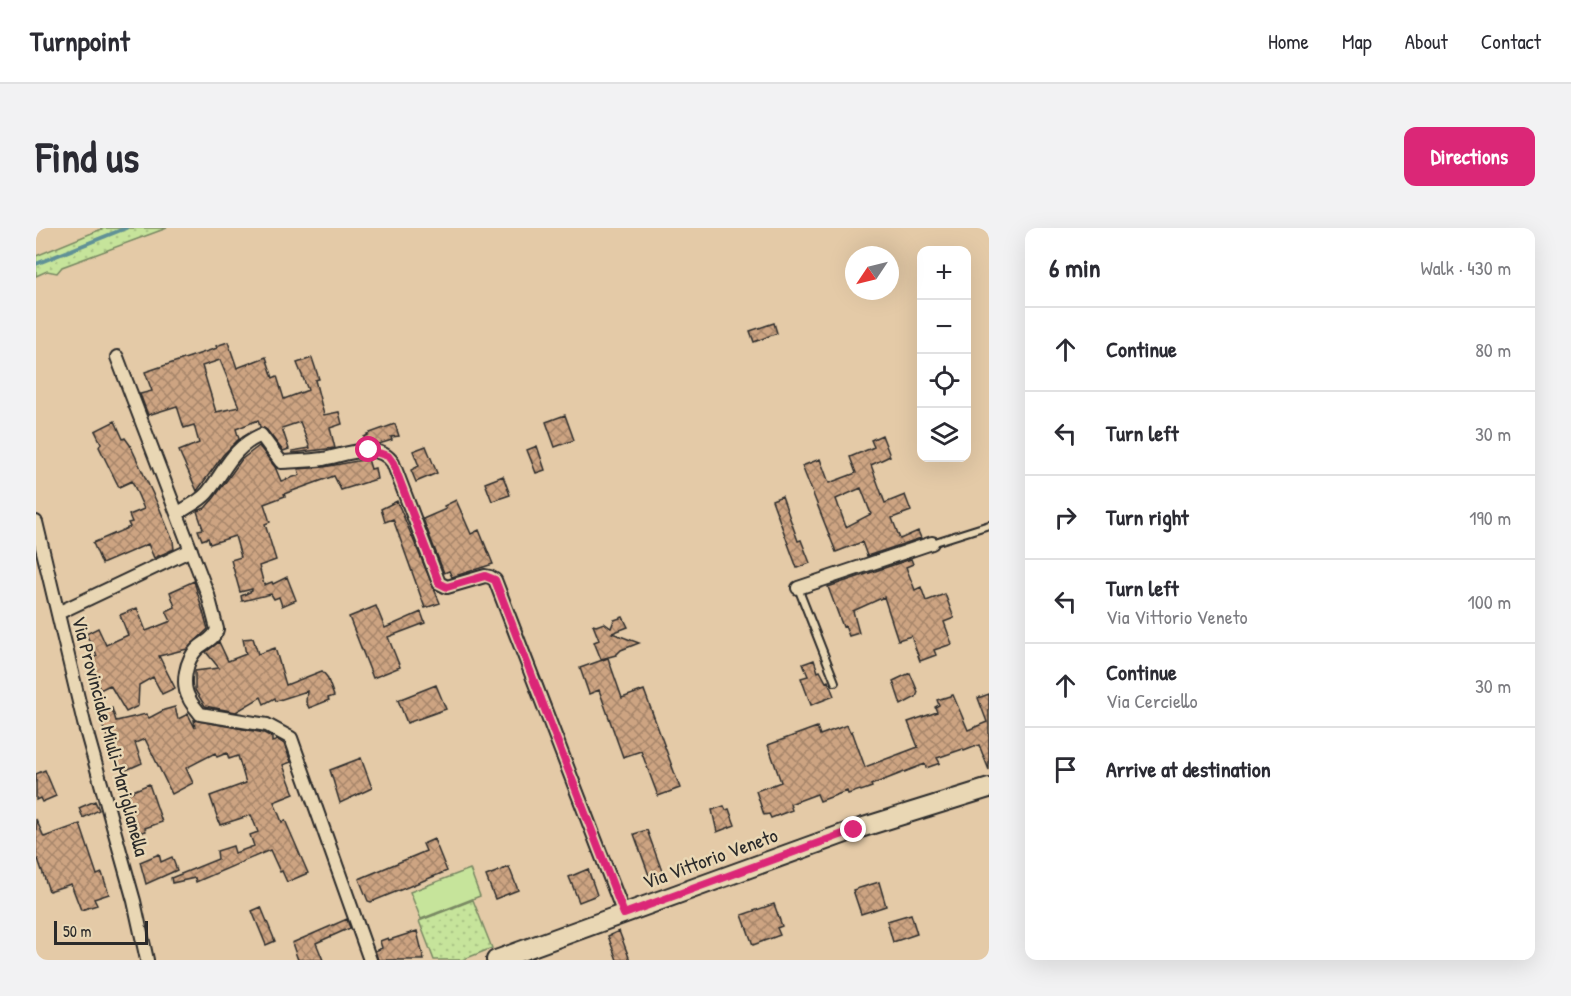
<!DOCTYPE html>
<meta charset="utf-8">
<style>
:root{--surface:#fff;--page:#f2f2f3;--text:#2b2b33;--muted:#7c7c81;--line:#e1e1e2;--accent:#db2777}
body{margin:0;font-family:"Patrick Hand",sans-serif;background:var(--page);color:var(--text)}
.controls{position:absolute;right:18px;top:18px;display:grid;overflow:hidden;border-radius:12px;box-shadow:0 6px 24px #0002}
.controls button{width:54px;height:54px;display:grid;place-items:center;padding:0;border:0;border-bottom:2px solid var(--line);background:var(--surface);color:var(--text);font:30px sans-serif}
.compass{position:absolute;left:809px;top:18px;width:54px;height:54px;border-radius:50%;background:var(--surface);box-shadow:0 6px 24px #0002;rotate:235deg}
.scale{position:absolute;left:18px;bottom:15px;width:94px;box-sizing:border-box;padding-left:6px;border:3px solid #2b2b2b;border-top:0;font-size:16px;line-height:21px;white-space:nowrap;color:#2b2b2b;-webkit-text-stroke:4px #e9d7b4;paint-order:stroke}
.stop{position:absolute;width:18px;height:18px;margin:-14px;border:4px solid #db2777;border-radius:50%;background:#fff}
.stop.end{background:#db2777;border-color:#fff;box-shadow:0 2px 6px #0008}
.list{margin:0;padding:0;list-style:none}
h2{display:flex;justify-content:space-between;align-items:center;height:78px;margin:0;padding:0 24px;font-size:26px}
h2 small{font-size:20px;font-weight:400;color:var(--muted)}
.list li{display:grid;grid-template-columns:39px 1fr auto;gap:18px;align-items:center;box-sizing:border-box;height:84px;padding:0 24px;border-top:2px solid var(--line)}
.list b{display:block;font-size:22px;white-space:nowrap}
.list p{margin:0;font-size:20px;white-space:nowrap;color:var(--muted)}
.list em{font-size:20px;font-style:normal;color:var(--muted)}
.icon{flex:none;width:33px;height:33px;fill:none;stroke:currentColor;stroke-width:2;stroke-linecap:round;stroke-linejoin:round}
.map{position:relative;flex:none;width:953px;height:732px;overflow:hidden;border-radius:12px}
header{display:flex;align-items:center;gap:36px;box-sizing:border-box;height:84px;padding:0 30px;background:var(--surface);border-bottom:2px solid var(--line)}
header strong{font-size:28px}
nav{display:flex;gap:33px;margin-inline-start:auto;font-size:21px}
.intro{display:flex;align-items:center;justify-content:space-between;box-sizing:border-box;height:144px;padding:0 36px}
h1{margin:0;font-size:42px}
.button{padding:15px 27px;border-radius:12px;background:var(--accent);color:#fff;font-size:21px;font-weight:700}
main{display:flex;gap:36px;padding:0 36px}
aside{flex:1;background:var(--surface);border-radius:12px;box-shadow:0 6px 24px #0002}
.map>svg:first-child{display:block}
</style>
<header>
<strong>Turnpoint</strong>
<nav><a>Home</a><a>Map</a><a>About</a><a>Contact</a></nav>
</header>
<div class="intro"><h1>Find us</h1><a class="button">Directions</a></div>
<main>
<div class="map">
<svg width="953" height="732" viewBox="0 0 953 732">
<defs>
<pattern id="grass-dots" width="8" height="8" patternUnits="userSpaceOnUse" patternTransform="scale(1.5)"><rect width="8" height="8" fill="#c6e49b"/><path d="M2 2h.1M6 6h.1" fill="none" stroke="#aac486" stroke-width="1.8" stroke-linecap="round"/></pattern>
<pattern id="building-cross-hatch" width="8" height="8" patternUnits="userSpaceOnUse" patternTransform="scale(1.5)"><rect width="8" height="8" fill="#cda482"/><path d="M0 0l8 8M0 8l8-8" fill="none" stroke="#a7866b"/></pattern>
</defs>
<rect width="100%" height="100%" fill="#e4caa7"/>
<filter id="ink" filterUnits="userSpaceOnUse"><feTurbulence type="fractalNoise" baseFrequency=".0167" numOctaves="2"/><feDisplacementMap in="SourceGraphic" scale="12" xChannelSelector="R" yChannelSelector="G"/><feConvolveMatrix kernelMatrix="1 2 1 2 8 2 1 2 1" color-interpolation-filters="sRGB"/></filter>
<g filter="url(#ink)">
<path fill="url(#grass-dots)" stroke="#788863" stroke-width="1.5" d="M68,0H131L26,39L21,45L11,43L0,48V28Z
M437,672L456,720L426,732H398L383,693Z"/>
<path fill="#c6e49b" stroke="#788863" stroke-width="1.5" d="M434,641L444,668L385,691L374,664Z"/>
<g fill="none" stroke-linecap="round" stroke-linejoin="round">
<path stroke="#609197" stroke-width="4" d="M0,36L90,0"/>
</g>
<path fill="url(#building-cross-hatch)" stroke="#2b2b2b" stroke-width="1.5" fill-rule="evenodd" d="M738,95L741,105L718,114L714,103Z
M192,114L201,140L230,129L237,150L241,148L248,171L272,162L261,135L276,130L283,151L279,152L288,187L303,184L306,196L294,200L299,220L257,225L256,223L274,220L264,194L246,200L253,221L247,223L231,202L224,199L222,192L200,201L203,211L187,227L161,263L143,223L163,215L158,197L148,200L141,178L112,187L104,166L116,163L109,144L181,120L180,118ZM184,132L203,179L180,184L166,138Z
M529,187L538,212L519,219L510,194Z
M79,193L87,211L89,210L94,217L123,279L137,313L138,321L118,330L112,316L66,336L57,315L94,299L92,295L96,294L93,287L108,281L96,253L83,259L63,219L65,215L59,203Z
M359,196L363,208L355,209L356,212L343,216L335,214L334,211L329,212L328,209L332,207L331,206Z
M846,207L854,228L835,237L849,275L869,267L875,283L856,290L864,311L882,303L885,310L831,328L826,314L800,324L766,238L784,231L793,255L820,245L814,229L838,219L835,212ZM825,260L835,286L810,299L800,271Z
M223,218L239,239L245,253L264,247L262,241L288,239L332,231L335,241L339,240L341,251L305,262L298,248L248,266L249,268L228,276L234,294L229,296L240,332L223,338L228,357L236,354L237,356L251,349L260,372L246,378L243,369L238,371L235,366L206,373L205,368L216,363V361L204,364L195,332L205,329L199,308L174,316L172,310L166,312L162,302L167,301L161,283L169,280L178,270L206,231Z
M390,218L401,245L380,254L375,242L383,238L377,223Z
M501,218L509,242L500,245L491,222Z
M467,248L474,267L456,273L449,255Z
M746,268L762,313L765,312L774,335L761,340L736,272Z
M420,272L435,306L443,302L457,336L416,349L413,343L408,345L387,291L410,281L408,278Z
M361,273L404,375L389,380L357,291L349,294L345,281Z
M875,331L877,336L870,339L879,362L885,359L890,373L909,366L918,390L908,394L916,416L898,422L900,427L884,433L875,408L862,412L848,369L817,383L823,405L813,408L809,398L807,399L792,359Z
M158,353L172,401L151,421L123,428L139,460L126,466L117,449L103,457L102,478L90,484L74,457L64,462L53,436L57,435L54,431L61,428L50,406L62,400L70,417L92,407L84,387L101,380L110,403L135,393L130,383L139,379L134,364Z
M340,378L349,400L385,384L389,395L352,409L364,439L337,450L313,389Z
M587,389L592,399L576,405L603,415L585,422L580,427L565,431L558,414L563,412L557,397L560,398L568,395L575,400L578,392Z
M217,410L222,426L239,420L250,457L286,443L291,449L298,468L292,470L293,472L273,480L270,474L271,463L240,473L239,470L228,476L225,469L200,484L169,478L159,462V443L183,440L170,424L183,414L192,433L210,426L207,411Z
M572,430L586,470L608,462L644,560L622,568L605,523L587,529L563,462L553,466L544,440Z
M778,432L782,444L784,443L790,454L792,453L798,468L775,477L765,450L772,448L767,436Z
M874,445L882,464L880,469L865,477L857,453Z
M400,457L410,481L371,495L362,472Z
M953,466V542L943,517L928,523L927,521L901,530L904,535L890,540L889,536L835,557L836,559L825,563L824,562L812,566L811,563L784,573L781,566L754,576L756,582L735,590L733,586L728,587L720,563L745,554L732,517L781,499L784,507L811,497L814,504L816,503L829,539L882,519L872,494L901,484L899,479L903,477L901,472L917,467L932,502L951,494L942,470Z
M139,479L142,491L152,486L159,500L158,492L228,505L236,509V514L242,512L248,516L255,534L247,537L258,566L238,574L246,594L249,592L272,645L251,654L246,643L244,644L234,622L160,654L159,650L136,655L135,650L182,631L181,623L197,618L199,625L218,618L214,607L222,604L215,587L184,597L174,568L210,555L202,528L193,531L191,525L181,529L179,525L150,540L157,555L136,566L109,511L99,515L106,535L86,544L64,492L68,491L66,485L76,480L80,493L110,486L113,490L128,482Z
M325,530L336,560L304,575L294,542Z
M9,542L20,568L6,574L4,570L0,572V546Z
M113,556L126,594L109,600L110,603L100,606L89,573L91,572L90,566Z
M59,573L63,582L47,590L43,580Z
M688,578L690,582L693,581L699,597L681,604L676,582Z
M0,591L8,609L44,596L61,647L66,645L73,666L58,671L61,677L45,682L35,656L13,663L2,631L0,632Z
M611,602L627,646L614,650L598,606Z
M398,611L411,643L335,674L332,673L323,651L390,623L387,616Z
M123,626L125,634L136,629L141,642L110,656L104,634Z
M473,639L482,662L459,671L450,648Z
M552,641L561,667L543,674L533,649Z
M843,654L850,678L825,686L817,662Z
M738,676L746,698L741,700L744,707L717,717L706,687Z
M225,679L239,713L230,717L216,683Z
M875,686L881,706L857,714L851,693Z
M311,691L314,700L280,715L287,732H262L256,715Z
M381,703L388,732H342L339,723L346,720L344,713L352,710L353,712Z
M583,703L594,732H581L572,708Z"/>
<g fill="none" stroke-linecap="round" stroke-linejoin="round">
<g stroke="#2b2b2b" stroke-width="10">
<path id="lane" d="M896,315L953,297
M762,360L799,454"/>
</g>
<g stroke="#2b2b2b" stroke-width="16">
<path id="street" d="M81,129L172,367L181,401C179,411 168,414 161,421C150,432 145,456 153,470C155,476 161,481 164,486L231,497L255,510L334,732
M141,286C151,279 163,274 171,265C190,242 195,220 225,207L245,234C259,233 274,233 287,231C309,227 342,212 357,235L403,355L411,359L449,348L454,349L459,352L588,686
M0,294L48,495L98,673L111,732
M762,360L896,315
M22,385L155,322"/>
</g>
<g stroke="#2b2b2b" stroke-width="22">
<path id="secondary" d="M460,732L818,602L953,560"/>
</g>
<use href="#lane" stroke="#e9d7b4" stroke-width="6"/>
<use href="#street" stroke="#e9d7b4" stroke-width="12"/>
<use href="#secondary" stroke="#e9d7b4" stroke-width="18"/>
</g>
</g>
<g fill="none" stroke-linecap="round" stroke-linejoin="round" filter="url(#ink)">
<path stroke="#db2777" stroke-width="8" d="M333,222L352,228L357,235L403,355L411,359L449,348L459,352L588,686L818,602"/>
</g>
<g text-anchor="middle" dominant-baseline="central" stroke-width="5" stroke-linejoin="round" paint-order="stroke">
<g font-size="20" fill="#2b2b2b" stroke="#e9d7b4">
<text transform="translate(75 508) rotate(75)">Via Provinciale Miuli-Mariglianella</text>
<text transform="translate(674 630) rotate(-20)">Via Vittorio Veneto</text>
</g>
</g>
</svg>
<div class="controls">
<button>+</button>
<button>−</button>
<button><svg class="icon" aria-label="locate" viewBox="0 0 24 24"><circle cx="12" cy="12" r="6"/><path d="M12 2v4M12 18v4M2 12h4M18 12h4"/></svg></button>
<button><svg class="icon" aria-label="layers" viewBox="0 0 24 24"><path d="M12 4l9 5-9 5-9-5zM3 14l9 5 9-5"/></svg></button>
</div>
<svg class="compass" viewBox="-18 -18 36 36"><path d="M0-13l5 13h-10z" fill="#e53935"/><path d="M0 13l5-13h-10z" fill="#7c7c81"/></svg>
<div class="scale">50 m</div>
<div class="stop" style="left:333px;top:222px"></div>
<div class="stop end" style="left:818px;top:602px"></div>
</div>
<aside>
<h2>6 min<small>Walk · 430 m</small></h2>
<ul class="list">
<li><svg class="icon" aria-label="ahead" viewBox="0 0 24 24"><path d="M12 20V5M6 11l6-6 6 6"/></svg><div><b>Continue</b></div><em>80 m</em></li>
<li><svg class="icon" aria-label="left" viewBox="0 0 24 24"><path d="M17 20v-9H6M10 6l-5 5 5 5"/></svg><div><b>Turn left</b></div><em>30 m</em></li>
<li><svg class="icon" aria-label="right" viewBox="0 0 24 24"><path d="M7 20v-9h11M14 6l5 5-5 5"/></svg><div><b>Turn right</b></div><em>190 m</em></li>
<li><svg class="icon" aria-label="left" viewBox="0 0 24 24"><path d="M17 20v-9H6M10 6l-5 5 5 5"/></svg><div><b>Turn left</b><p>Via Vittorio Veneto</p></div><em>100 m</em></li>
<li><svg class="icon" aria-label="ahead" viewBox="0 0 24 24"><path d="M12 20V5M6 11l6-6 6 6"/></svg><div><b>Continue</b><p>Via Cerciello</p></div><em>30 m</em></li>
<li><svg class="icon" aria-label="arrive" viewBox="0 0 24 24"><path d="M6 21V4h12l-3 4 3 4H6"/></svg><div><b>Arrive at destination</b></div></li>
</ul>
</aside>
</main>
